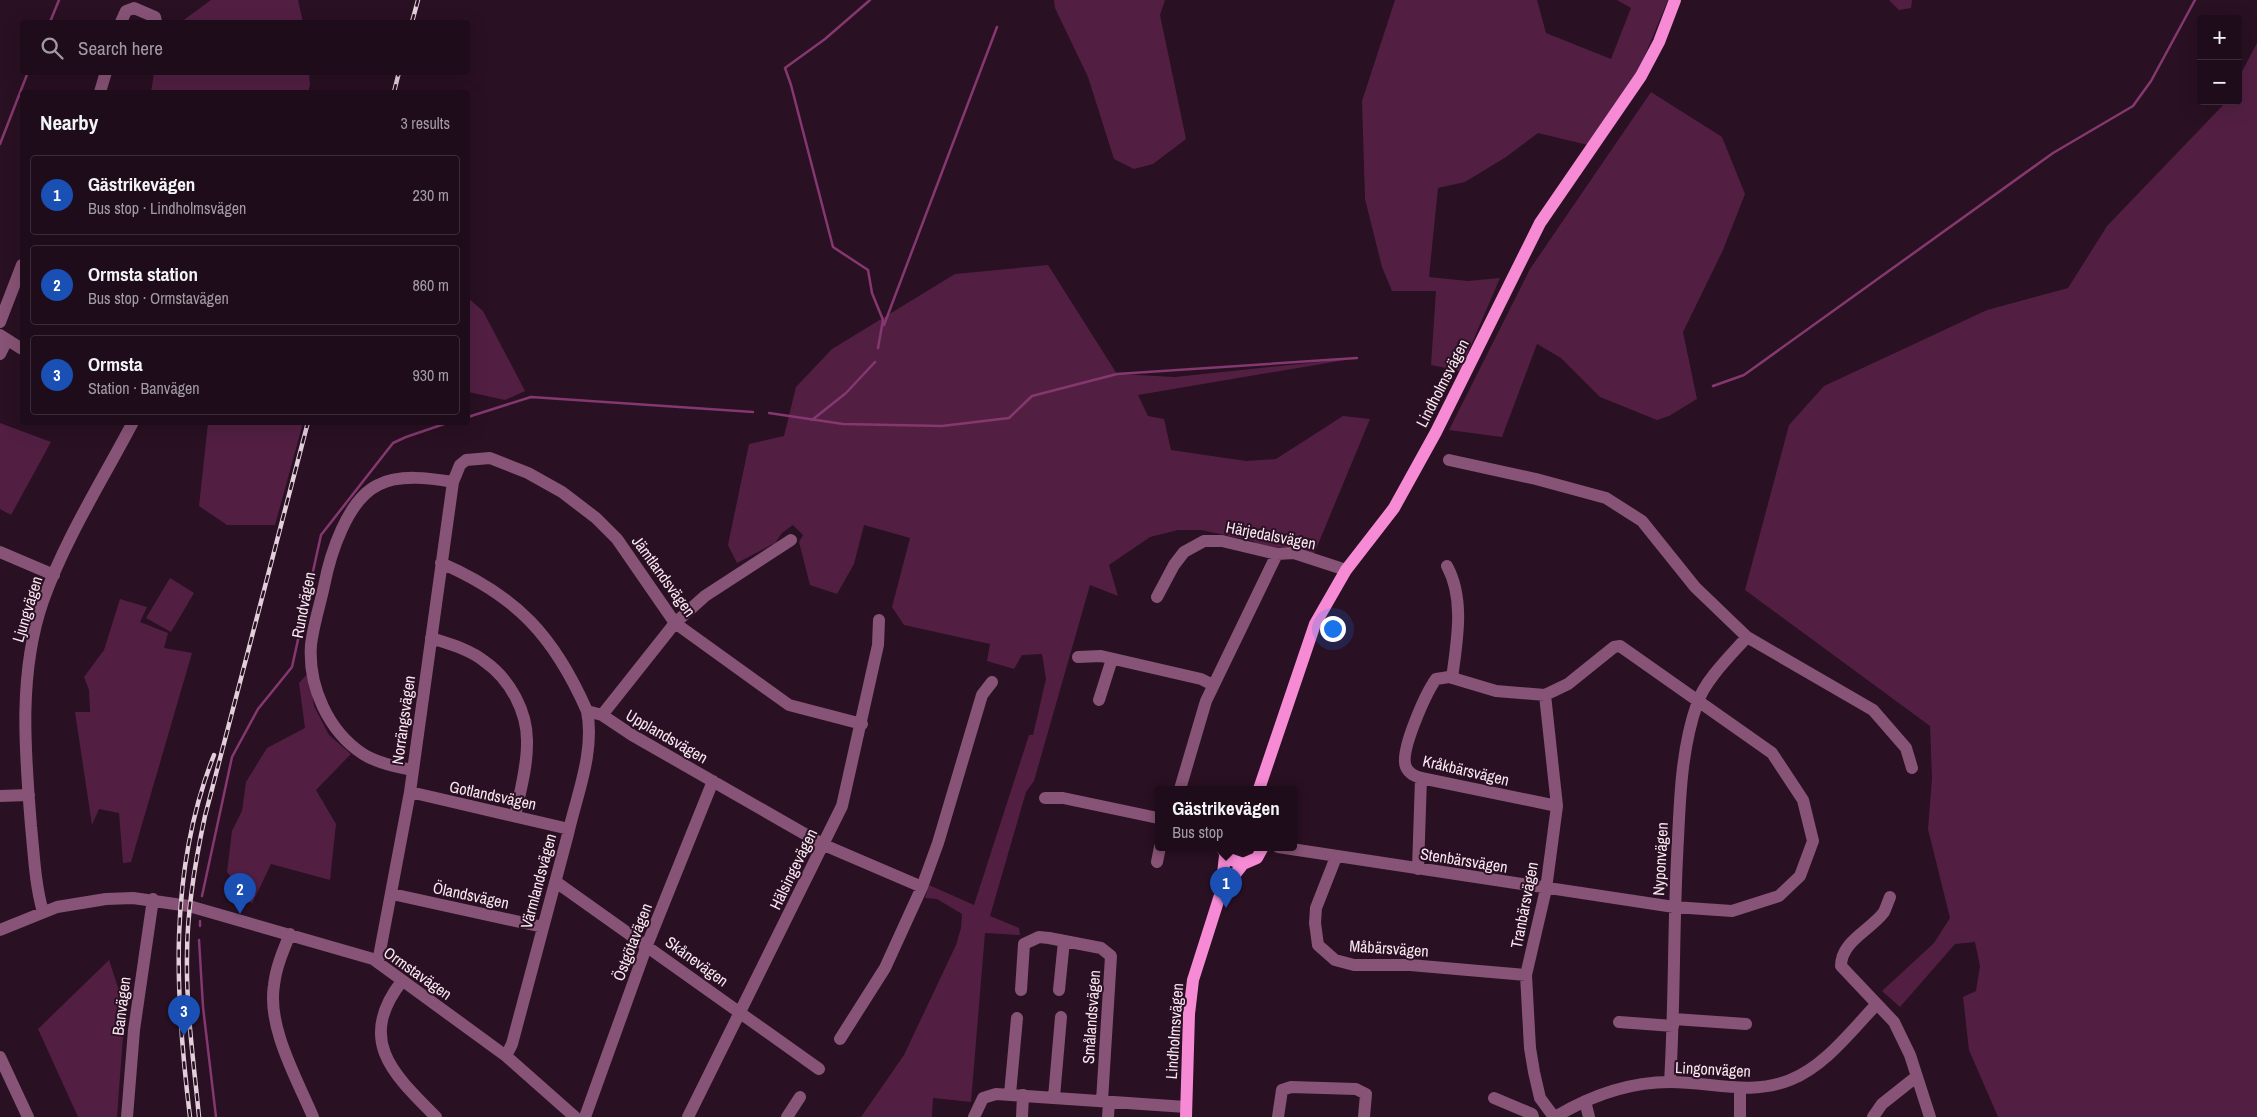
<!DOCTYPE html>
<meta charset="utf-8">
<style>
:root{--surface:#1f0c1a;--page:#271523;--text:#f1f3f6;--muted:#a19ba2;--line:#3c2c39;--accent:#52d397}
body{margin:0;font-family:"Archivo Narrow",sans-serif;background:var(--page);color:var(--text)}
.controls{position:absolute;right:15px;top:15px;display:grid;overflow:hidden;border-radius:5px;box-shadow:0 5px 20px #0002}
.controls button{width:45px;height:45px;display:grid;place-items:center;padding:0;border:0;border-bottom:1px solid var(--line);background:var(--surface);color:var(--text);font:25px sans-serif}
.you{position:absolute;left:1332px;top:628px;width:18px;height:18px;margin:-12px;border:4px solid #fff;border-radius:50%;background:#1a73e8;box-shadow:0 0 0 8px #1a73e833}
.badge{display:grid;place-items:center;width:32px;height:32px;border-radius:50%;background:var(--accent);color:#fff;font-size:16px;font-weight:700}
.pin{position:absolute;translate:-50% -41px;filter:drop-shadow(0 1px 2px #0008)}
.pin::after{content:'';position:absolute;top:26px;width:18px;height:15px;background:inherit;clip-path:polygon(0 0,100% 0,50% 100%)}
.popup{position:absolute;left:1155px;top:786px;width:142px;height:65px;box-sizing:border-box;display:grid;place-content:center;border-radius:5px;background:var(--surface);filter:drop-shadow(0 1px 4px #0005);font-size:16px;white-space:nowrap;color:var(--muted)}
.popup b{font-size:19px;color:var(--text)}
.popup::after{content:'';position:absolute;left:50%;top:100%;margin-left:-10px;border:10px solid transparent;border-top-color:var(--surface)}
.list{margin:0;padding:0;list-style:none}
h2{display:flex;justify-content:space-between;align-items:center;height:65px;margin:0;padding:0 20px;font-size:21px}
h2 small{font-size:16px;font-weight:400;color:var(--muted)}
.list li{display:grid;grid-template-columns:32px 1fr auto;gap:15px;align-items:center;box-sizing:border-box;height:80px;margin:0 10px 10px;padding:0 10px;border:1px solid var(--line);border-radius:5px}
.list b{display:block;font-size:19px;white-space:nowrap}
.list p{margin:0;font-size:16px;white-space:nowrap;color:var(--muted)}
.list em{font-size:16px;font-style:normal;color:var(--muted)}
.icon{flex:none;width:28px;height:28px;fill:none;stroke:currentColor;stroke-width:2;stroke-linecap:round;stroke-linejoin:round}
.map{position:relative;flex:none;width:2257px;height:1117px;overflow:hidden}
.search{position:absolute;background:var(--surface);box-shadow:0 5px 20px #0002;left:20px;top:20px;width:450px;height:55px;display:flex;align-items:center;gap:12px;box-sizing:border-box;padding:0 18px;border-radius:5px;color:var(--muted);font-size:19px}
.panel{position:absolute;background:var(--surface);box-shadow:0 5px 20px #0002;left:20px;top:90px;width:450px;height:335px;border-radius:5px}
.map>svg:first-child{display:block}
</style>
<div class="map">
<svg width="2257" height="1117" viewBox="0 0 2257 1117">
<rect width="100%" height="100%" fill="#291022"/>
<path fill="#521f43" d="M211,0H298L303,22H181Z
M1054,0H1165L1160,15L1186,139L1153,164L1134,169L1114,159L1088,77L1055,8Z
M1395,0H1537L1546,33L1611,59L1631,8L1617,0H1668L1638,72L1588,145L1538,133L1506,157L1465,182L1438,188L1429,277L1468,281L1500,278L1460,371L1431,365L1436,291H1392L1382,267L1365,199L1362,101Z
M1889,0H1912L1911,8L1899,10Z
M2257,43V1117H1998L1969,1050L1963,997L1976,991L1980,966L1975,942L1955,944L1900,1007L1882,991L1934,943L1950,918L1928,829L1932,778L1930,726L1745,590L1789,425L1824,386L1987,310L2068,288L2107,226L2227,101H2238V79Z
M154,73H309L310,85L308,92H151Z
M1651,92L1722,137L1745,194L1723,250L1683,332L1697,399L1669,416L1657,420L1600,397L1561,358L1537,344L1502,437L1449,430L1530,269Z
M1048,265L1117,374L1175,377L1357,358L1138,395L1148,416L1164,419L1171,450L1246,461L1276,459L1343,416L1370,419L1314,554L1280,547L1268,552L1253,541L1201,530H1178L1150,537L1109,565L1118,596L1090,585L1034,781L1026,792L990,916L1019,928L1020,935L985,933L971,1102L933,1098L932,1117H861L904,1055L956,945L961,928L962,914L937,899L925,898L929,885L974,905L1029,735H1033L1046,679L1042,654L1022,655L1014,669L987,661L990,644L904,625L892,607L910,538L864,525L854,564L837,594L810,585L799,542L803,535L793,525L782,533L775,543L737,563L728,545L749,444L784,436L796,387L832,349L955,274Z
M468,298L483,311L525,391L505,400L468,392Z
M0,423L51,442L11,515L0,509Z
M208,423H303L275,525H227L199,506Z
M170,578L194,593L171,632L146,618Z
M120,599L147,607L140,622L168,633L164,648L192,653L131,862L123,863L119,813L99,809L92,825L75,712H90L89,690L84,677L104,650Z
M309,672L314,706L329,735L351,754L316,790L336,824L330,880L271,864L252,904L227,872L232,831L242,811L246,782L267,748L305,728L299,683Z
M109,960L125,1009L117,1117H78L38,1029Z"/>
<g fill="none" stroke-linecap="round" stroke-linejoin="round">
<path stroke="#84386f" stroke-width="2.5" d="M870,0L825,39L785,68L791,85L833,247L868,270L872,293L883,320L878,348
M50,22L59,0
M0,144L28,72
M884,325L997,27
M1713,386L1744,375L2053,153L2133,106L2151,81L2195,0
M769,413L843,424L942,426L1009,418L1032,396L1117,374L1357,358
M468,417L531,397L753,412
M812,420L846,393L875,362
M202,896L232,757L258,709L292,667L321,535L393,443L406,437L450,422
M200,926V921
M199,940L203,1007L216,1117"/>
<path stroke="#875376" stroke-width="12" d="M121,22L126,11L134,8L155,17L156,22
M100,92L106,72
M0,322L22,265
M0,335L22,349
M0,354L7,340
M1449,460L1536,479L1606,498L1642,521L1695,587L1747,637L1873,710L1906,748L1912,768
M0,552L54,575
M441,563C517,596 554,636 587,711L602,715L632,735L824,845L922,887L938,843L982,695L992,682
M1447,566C1465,599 1457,641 1452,678
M1157,597L1174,565L1184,552L1204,541H1222L1277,554L1294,553L1346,570
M431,638C449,644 469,649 484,661C510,679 528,712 527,744C527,768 520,792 515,816
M1078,657L1101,656L1201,679L1213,685
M1545,695L1557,806L1546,889L1526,975L1530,1048L1534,1072L1540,1098L1554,1117
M1099,700L1112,659
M602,715L675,623L705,596L791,540
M413,770C396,767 377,763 363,754C328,731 308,686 311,645C313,626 320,605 324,586C330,555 347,500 378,485C399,474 430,478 453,482
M1180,789L1206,701L1277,554
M410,792L569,829
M0,796L29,795
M1045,798H1063L1158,818
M1278,847L1674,907L1732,911L1779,896L1800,876L1813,841L1803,800L1772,753L1620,646L1614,647L1568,684L1545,695L1496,691L1449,677L1436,679C1426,693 1399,752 1406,767C1409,774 1415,776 1421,778L1557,806
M1336,857L1316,908L1315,923L1318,945L1335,960L1354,965H1410L1526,975
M1157,862L1160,847
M1418,869L1421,778
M556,882L819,1069
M392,894L543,927
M1890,897C1888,902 1886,908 1884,912C1871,930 1841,941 1841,966L1894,1022L1910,1055L1930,1117
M43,912C35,884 34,855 31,826C25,752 18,673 43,601C65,539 102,481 133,422
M0,930L57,907L106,899L133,898L189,906L373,959L506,1056L575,1117
M290,934C283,951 276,967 274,985C267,1027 297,1079 313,1117
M378,962L410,792L453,482L460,465L466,460L490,458L528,473L562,492L596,518L617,539L675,623L789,705L862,724
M402,981C356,1040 393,1074 436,1117
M1021,990L1024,944L1039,937L1049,938L1101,948L1111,956L1102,1101
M1059,990L1064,941
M1674,1019L1746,1024
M1619,1022L1673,1026
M840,1039L885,968L922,887
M506,1056L512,1044C531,974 550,904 568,834C577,794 595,752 587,711
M0,1057L28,1117
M1670,1082C1675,1001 1673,920 1678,839C1680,794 1682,747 1697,704C1704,681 1731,655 1747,637
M1740,1089V1117
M1010,1094L1017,1018
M1054,1097L1061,1017
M1494,1098L1532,1114L1533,1117
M1585,1101L1589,1117
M127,1117L134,1030L153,899
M585,1117L647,945L713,781
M688,1117L842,806L878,645L879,620
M787,1117L800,1097
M974,1117L983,1098L996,1094L1186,1107
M1022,1117L1023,1095
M1108,1117L1109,1102
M1278,1117L1282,1090L1291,1087L1356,1089L1366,1094L1364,1117
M1555,1117C1590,1096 1628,1082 1670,1082C1712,1082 1750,1096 1790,1080C1825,1066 1851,1031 1876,1005
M1873,1117L1882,1104L1916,1077"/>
<path stroke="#f68ad5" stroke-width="12" d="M1259,789L1315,624L1346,570L1394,508L1436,432L1540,223L1641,76L1659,42L1675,0
M1221,847L1229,859L1243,864L1257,858L1263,847
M1221,892L1243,864
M1186,1117L1189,1014L1193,980L1221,892L1225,856"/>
<g stroke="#e1cfda" stroke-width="4.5">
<path id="rail" d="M412,22L418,0
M394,92L399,72
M190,1117C175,995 168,871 214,755
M199,1117C194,1064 186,1010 187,956C187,909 195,862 205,816L308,422"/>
</g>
<use href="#rail" stroke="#291022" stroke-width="2.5" stroke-dasharray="8" stroke-linecap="butt"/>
</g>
<g text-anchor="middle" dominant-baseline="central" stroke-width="4" stroke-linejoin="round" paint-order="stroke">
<g font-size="16" fill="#f8e6f1" stroke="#291022">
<text transform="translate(1442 383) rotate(-63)">Lindholmsvägen</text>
<text transform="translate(1271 535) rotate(11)">Härjedalsvägen</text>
<text transform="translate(664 576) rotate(54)">Jämtlandsvägen</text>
<text transform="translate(303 605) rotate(-79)">Rundvägen</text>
<text transform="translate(27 609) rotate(-73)">Ljungvägen</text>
<text transform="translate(403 720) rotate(-82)">Norrängsvägen</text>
<text transform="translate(667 736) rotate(30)">Upplandsvägen</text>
<text transform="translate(1466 770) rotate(13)">Kråkbärsvägen</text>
<text transform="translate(493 795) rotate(12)">Gotlandsvägen</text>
<text transform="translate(1660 859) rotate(-87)">Nyponvägen</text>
<text transform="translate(1464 860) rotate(9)">Stenbärsvägen</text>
<text transform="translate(793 869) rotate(-64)">Hälsingevägen</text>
<text transform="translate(538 881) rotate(-75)">Värmlandsvägen</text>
<text transform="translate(471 895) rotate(12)">Ölandsvägen</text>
<text transform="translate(1524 905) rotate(-79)">Tranbärsvägen</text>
<text transform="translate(632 942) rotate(-69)">Östgötavägen</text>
<text transform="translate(1389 948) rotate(4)">Måbärsvägen</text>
<text transform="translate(697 961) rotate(36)">Skånevägen</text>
<text transform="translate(418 973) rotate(35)">Ormstavägen</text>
<text transform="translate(121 1006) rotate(-83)">Banvägen</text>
<text transform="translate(1091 1017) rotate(-86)">Smålandsvägen</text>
<text transform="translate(1174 1031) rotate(-86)">Lindholmsvägen</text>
<text transform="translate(1713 1069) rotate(3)">Lingonvägen</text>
</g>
</g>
</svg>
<div class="controls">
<button>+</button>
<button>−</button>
</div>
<div class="you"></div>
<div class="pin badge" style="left:1226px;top:908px;background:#1a4fb4">1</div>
<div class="popup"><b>Gästrikevägen</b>Bus stop</div>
<div class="pin badge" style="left:240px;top:914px;background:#1a4fb4">2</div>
<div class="pin badge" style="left:184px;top:1036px;background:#1a4fb4">3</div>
<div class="search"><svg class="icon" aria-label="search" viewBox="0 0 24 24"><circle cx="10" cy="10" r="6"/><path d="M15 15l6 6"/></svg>Search here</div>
<section class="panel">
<h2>Nearby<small>3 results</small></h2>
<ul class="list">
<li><span class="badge" style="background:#1a4fb4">1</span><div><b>Gästrikevägen</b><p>Bus stop · Lindholmsvägen</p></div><em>230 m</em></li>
<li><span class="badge" style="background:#1a4fb4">2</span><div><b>Ormsta station</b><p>Bus stop · Ormstavägen</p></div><em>860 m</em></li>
<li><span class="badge" style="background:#1a4fb4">3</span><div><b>Ormsta</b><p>Station · Banvägen</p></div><em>930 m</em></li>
</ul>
</section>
</div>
